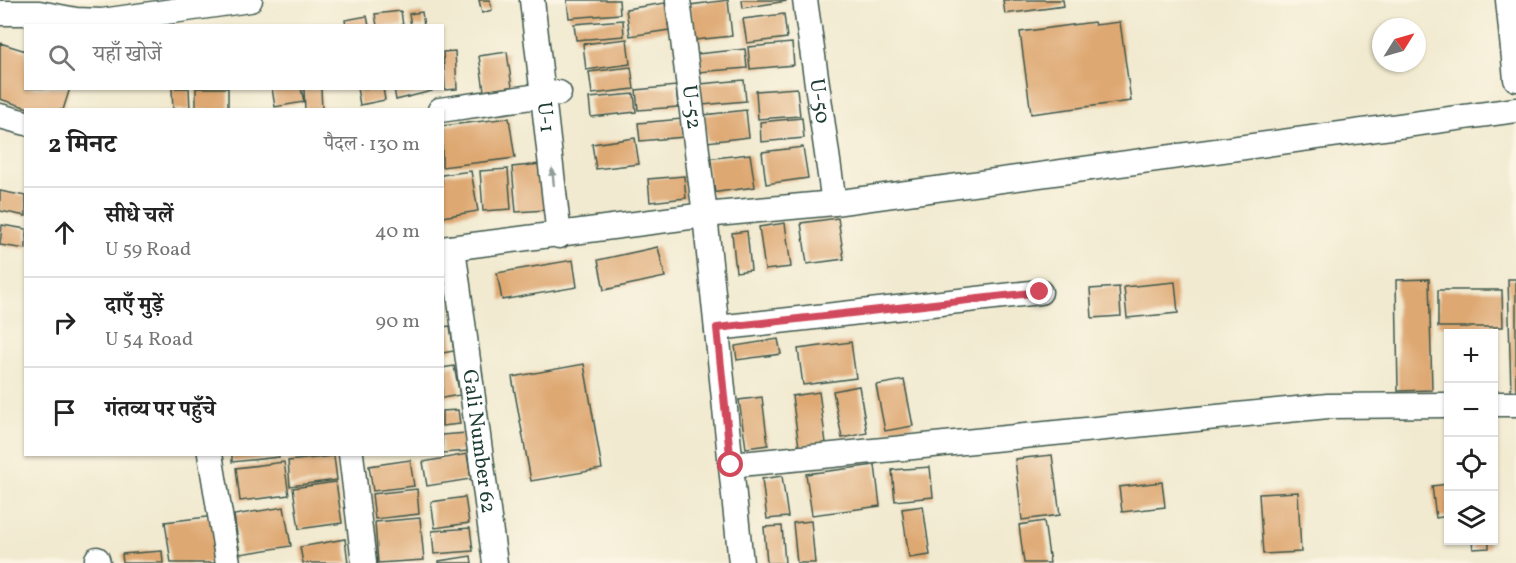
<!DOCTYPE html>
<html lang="hi">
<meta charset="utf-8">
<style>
:root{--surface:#fff;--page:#f6f6f6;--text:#222;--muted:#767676;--line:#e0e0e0}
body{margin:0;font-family:Vollkorn,"Noto Serif Devanagari",serif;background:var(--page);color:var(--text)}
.controls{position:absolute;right:18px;bottom:18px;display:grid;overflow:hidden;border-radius:0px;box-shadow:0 2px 4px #0004}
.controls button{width:54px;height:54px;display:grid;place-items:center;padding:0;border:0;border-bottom:2px solid var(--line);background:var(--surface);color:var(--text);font:30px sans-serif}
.compass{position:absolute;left:1372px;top:18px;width:54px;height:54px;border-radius:50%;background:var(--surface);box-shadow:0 2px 4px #0004;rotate:53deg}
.stop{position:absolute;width:18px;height:18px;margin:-14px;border:4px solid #d1495b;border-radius:50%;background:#fff}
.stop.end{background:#d1495b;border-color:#fff;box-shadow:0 2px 6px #0008}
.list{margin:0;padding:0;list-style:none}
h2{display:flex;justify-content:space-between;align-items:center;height:78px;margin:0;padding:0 24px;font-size:26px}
h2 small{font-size:20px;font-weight:400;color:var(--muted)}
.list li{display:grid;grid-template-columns:39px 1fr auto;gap:18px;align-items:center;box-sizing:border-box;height:90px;padding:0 24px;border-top:2px solid var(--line)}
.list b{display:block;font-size:22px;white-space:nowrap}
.list p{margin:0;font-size:20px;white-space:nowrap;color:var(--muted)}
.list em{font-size:20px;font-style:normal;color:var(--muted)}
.icon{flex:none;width:33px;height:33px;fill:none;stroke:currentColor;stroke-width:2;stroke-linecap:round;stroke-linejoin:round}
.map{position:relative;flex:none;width:1516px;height:563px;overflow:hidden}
.search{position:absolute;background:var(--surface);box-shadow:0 2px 4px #0004;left:24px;top:24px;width:420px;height:66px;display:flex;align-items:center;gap:15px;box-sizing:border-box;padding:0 21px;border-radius:0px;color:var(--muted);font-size:22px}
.panel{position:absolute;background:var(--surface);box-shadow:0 2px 4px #0004;left:24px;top:108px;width:420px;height:348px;border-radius:0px}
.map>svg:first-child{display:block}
</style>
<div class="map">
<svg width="1516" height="563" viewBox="0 0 1516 563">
<rect width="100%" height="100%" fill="#fcf5e5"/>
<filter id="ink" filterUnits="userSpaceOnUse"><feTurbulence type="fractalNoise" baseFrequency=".0167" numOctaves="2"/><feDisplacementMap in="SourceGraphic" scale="12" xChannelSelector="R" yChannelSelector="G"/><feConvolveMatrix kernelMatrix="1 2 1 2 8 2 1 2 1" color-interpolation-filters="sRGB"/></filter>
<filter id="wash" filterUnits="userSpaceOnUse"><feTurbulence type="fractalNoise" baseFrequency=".008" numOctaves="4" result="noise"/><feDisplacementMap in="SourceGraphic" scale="24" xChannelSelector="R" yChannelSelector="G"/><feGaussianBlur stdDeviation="1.35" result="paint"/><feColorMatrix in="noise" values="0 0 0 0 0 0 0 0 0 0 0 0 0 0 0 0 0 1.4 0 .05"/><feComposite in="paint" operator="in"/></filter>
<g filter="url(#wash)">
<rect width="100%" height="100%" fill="#f1ead0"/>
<g id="blocks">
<path fill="#dea872" d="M479,0H490L492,10L482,13Z
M567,0H619L620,14L569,18Z
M728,0L732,36L695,40L690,5Z
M742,0H786V1L743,8Z
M1003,0H1063L1064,6L1005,14Z
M665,3L669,30L630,36L626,9Z
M401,11L403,26H377L375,14Z
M422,12L424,26H411L409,14Z
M784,14L787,38L747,43L743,19Z
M367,16L369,26H346L345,20Z
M623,20L624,36L576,40L574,24Z
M1094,22L1095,25L1120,22L1131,101L1031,114L1020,32Z
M627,39L630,64L586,70L583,44Z
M0,43L26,51V88H70L63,110H34L0,99Z
M792,43L794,65L750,69L748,47Z
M745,49L747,68L698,72L697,54Z
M455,51L457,89L445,90L443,52Z
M507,52L512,87L484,91L479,56Z
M631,67L634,89L592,94L589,72Z
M744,80L746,101L702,105L700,84Z
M676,86L678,107L638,110L636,90Z
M172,88H189L190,110H173Z
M196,88H228V110H196Z
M272,88H301L304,102L275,107Z
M304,88H321L322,110H305Z
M357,88H383L385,100L360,105Z
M394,88H432V91L396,100Z
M797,88L800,116L758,119L756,91Z
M634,94L636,112L591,117L589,98Z
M746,110L749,137L707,142L704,115Z
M509,118L515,158L442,167V126Z
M802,118L804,138L761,142L760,122Z
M682,119L684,137L640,141L638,123Z
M635,138L639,164L596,169L592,144Z
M803,147L808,178L766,184L762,152Z
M750,154L755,187L711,193L706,159Z
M541,164L546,210L516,212L512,167Z
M508,169L511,209L483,211L480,171Z
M471,171L478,211L442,217V175Z
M684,176L686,198L650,202L648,179Z
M0,191L26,196V216L0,211Z
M838,218L844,259L807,264L801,223Z
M785,223L791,267L765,270L759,227Z
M2,225L26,229V249L0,245Z
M747,231L751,270L736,272L732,233Z
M658,247L665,277L604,290L598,260Z
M573,260L577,287L502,300L497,273Z
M1429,279L1432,390L1398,391L1396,280Z
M1508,279H1516V393H1511Z
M1175,282L1178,313L1127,318L1124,287Z
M1119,287L1121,316L1092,318L1090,289Z
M1438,290H1502L1503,327H1438Z
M450,326L454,351L442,353V327Z
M778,339L781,354L737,360L735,346Z
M851,342L856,378L803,385L798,349Z
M584,364L602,469L531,481L512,377Z
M454,366L460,395L442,398V368Z
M904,380L913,426L885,431L876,385Z
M859,386L867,433L842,438L833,391Z
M819,392L826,443L799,447L792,396Z
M762,397L768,445L746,448L739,400Z
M458,410L460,424L442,426V411Z
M467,433L469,451L442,453V435Z
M232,454H279V457L232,462Z
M467,454L471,479L427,486L423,462Z
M1052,455L1060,515L1022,520L1015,459Z
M334,456L337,480L290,486L288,461Z
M410,460L414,486L373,491L369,466Z
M284,462L289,495L240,501L236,468Z
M875,465L880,506L812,515L806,474Z
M930,467L933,497L895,501L892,470Z
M782,476L788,517L767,519L762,479Z
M336,482L342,523L299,529L293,488Z
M1162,482L1165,507L1122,512L1119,487Z
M1448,484V516L1436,518L1432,486Z
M417,489L419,514L375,519L372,494Z
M1298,492L1301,552L1263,554L1259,494Z
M465,497L469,523L435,528L431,502Z
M923,506L930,555L909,558L902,509Z
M284,507L291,546L240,554L234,515Z
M215,516L221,563H171L165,522Z
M420,518L424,560L378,563L375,522Z
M811,521L815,563H797L793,523Z
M1044,521L1050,563H1024L1019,525Z
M782,526L785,563H767L764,527Z
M470,528L473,551L434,554L432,531Z
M345,539L348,563H303L300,547Z
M1472,540H1489V548L1473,549Z
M162,551L163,563H123L122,554Z
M471,556L472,563H439V561Z"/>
</g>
</g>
<g filter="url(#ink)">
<use href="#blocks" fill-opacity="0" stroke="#3e574b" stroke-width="1.5"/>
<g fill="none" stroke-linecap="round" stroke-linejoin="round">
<g stroke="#3e574b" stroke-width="27">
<g id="street">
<path id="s1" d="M532,0L559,236"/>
<path id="s2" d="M678,0L705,215L741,563"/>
<path id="s3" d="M805,0L834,203"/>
<path d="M1508,0L1516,79"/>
<path d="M0,13H39L76,20L102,21L250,0"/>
<path d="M440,110L559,93"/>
<path d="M0,116L26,123"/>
<path id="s4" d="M453,248L495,563"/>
<path d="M442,249L705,215L834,203L1516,110"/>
<path d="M717,328L1040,292"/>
<path d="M1494,404H1516"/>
<path d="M210,454L228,563"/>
<path d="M351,454L364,563"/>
<path d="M731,465L1328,406L1448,405"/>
<path d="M97,559L98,563"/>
</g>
</g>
<use href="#street" stroke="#fff" stroke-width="24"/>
</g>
<defs><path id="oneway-solid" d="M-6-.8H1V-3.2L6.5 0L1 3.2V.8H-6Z" transform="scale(1.5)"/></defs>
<use fill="#8f9e9a" href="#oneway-solid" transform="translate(553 177) rotate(-96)"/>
</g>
<g fill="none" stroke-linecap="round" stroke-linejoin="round" filter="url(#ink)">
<path stroke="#d1495b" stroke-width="8" d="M731,465L717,328L1040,292"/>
</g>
<g text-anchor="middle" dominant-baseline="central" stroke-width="5" stroke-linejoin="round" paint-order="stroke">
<g font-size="21" fill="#1f3d34" stroke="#fcf5e5">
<text stroke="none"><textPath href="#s3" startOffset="102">U-50</textPath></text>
<text stroke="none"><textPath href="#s2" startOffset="108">U-52</textPath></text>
<text stroke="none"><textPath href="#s1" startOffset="118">U-1</textPath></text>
<text stroke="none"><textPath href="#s4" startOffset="195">Gali Number 62</textPath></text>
</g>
</g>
</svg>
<div class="controls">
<button>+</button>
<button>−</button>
<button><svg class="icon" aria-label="locate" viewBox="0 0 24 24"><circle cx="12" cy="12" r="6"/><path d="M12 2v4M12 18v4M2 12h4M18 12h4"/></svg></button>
<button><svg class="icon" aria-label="layers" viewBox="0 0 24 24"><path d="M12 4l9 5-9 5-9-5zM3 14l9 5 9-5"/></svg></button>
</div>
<svg class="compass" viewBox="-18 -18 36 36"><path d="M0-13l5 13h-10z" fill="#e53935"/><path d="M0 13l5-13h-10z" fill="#767676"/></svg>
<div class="stop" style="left:731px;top:465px"></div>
<div class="stop end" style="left:1040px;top:292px"></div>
<div class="search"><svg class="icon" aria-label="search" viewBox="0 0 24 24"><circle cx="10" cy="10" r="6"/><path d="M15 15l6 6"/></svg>यहाँ खोजें</div>
<section class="panel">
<h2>2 मिनट<small>पैदल · 130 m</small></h2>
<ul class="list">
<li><svg class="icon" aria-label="ahead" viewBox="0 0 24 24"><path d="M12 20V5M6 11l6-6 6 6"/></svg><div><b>सीधे चलें</b><p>U 59 Road</p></div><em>40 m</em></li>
<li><svg class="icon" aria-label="right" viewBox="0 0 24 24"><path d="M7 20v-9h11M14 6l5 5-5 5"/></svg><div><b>दाएँ मुड़ें</b><p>U 54 Road</p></div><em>90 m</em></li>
<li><svg class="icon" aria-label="arrive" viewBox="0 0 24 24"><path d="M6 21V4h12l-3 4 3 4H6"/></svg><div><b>गंतव्य पर पहुँचे</b></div></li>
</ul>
</section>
</div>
